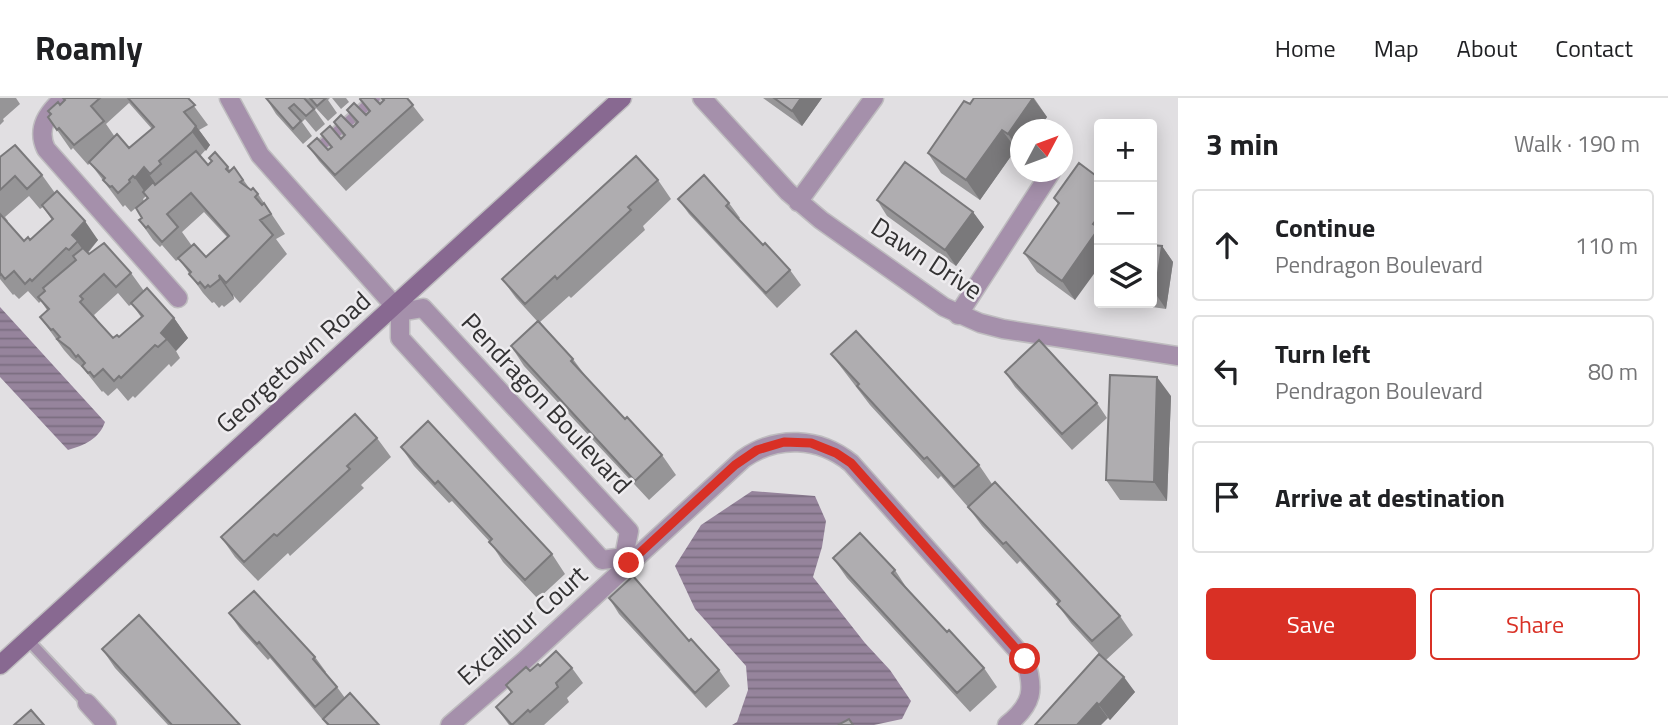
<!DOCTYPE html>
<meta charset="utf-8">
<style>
:root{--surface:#fff;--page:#f6f6f6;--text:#202124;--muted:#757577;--line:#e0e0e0;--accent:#d93025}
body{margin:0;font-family:"Titillium Web",sans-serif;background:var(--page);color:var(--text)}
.controls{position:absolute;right:21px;top:21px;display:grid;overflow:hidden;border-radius:7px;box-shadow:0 4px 18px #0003}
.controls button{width:63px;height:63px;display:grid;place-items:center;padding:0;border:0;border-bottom:2px solid var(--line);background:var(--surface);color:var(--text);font:35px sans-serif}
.compass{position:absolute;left:1010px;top:21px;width:63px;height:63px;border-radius:50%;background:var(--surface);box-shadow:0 4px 18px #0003;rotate:49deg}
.stop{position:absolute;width:21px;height:21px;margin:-16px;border:5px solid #d93025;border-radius:50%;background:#fff}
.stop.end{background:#d93025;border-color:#fff;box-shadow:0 2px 7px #0008}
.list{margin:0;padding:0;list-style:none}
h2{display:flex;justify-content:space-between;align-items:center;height:91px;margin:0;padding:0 28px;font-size:30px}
h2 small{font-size:23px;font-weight:400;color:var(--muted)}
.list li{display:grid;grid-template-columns:46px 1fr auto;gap:21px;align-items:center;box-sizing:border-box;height:112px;margin:0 14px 14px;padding:0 14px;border:2px solid var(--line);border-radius:7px}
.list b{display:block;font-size:26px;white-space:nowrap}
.list p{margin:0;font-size:23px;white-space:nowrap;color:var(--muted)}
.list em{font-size:23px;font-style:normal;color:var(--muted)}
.actions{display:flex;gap:14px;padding:21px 28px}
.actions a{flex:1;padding:16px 0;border:2px solid var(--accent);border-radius:7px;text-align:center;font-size:24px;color:var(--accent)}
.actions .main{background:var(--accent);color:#fff}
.icon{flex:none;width:38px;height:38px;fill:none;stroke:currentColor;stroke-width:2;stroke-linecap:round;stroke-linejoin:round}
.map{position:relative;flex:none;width:1178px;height:627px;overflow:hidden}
header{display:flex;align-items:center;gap:42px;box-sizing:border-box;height:98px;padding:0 35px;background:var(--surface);border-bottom:2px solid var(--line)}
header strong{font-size:33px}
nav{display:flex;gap:38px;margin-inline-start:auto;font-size:24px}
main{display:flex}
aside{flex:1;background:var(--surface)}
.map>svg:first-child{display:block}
</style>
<header>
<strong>Roamly</strong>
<nav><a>Home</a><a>Map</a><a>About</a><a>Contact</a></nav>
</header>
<main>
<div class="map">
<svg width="1178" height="627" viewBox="0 0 1178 627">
<defs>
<pattern id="water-rules" width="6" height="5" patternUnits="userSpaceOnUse" patternTransform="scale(1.75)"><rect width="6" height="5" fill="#96849c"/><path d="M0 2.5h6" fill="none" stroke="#7b6d80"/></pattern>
</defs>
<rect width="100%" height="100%" fill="#e1dfe2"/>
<path fill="url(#water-rules)" d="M0,209L105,324C99,341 85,347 68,352L0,279Z
M752,393L815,398L826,423L822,449L813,479L865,545L890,572L911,603L902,621L874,627H732L737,624L748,592L746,568L695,511L675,468L701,427Z"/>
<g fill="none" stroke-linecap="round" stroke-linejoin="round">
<g stroke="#bebcbf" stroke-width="14">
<path id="lane" d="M321,48L375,0
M28,542L87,605"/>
</g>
<g stroke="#bebcbf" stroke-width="21">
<path id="street" d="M64,0C48,14 36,30 46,51L178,200
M229,0L260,57L400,214V240L602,462L624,459
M702,0L788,94L821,122L944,209L980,225L1003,231L1178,258
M798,104L874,0
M400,214L423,210L629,433L624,459
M958,217L1051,74
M87,605L107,627
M450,627L523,564L743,361C777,337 819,339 851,365L1025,561C1035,592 1033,606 1007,627"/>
</g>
<g stroke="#bebcbf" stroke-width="21">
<path id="secondary" d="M0,567L622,0"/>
</g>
<use href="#lane" stroke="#a590ab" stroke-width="10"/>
<use href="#street" stroke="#a590ab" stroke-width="18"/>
<use href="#secondary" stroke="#886991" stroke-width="18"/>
</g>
<path fill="#969597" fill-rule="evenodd" d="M0,0H16L20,6L3,21L4,23L0,27Z
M63,0H188L208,27L199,32L210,47L200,58L208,67L228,69L230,72L234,69L250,91L258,96L285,136L276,141L287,156L240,205L233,197L234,201L224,209L222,207L219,210L214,204L212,205L203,195L179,161L176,163L162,147L160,149L153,142L139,122L142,120L147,100L146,98L143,101L144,103L131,114L125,107L123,109L90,65L88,67L73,50L71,52L48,19L64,3ZM129,5L152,31L129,50L115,39L106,26ZM204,114L227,139L206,159L192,148L182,134Z
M266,0H330L328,2L337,15L328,23L316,10L315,12L325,26L316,34L305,21L302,24L312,38L303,46L276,16Z
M332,0H346L349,4L341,11Z
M380,0H407L424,22L346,93L319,63L308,48L328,52L331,50L321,36L341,41L344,39L334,24L353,29L356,26L347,12L366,17L369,14L360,1L380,6L383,3Z
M763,0H822L802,28Z
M974,0H1034L1047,19L1038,32H1020V55L1016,51L980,102L941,75L928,55Z
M0,59L42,77L55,95L98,142L88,155L131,175L144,193L174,220L188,240L176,253L180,260L171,269L169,266L135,300L133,298L128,303L117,290L108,298L103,293L102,294L83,270L71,260L64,252L40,219L47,212L41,203L39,205L28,193L19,201L14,196L13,197L0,181ZM29,98L40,111L43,109L52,122L30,142L24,143L7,124L8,123L5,119ZM118,195L129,208L132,206L141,219L119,239L113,240L96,222L97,221L94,217Z
M1099,80L1075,202L1037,174L1024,155L1058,106L1054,100Z
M658,82L671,101L643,128L645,132L571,200L569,198L540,224L573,261L587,280L625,321L662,357L676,377L649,402L524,268L511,248L537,223L516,200L502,181Z
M678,101L729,105L740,120L739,121L763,147L790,172L801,187L777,210L689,116Z
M877,102L973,114L984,129L956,168L887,118Z
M1152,147L1162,148L1173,164L1166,211L1125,205H1152Z
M831,256L979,367L992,386L1120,518L1133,537L1106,562L1135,594L1110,622L1108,620L1035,627L1104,561L1071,525L1057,506L1058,505L1020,463L1017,466L982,428L968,409L941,378L938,381L870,307Z
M1005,274L1097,305L1107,320L1072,352L1015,289Z
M1171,298L1167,403L1120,402L1106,382Z
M377,340L391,359L361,387L364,390L290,458L288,455L258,483L235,459L221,439Z
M401,349L552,456L565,476L538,501L503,464L490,444L452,403L449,405L414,368Z
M833,460L895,472L908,492L947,534L984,570L997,589L970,614L847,480Z
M609,500L689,543L719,572L730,588L706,610L619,516Z
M229,515L315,559L326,574L325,575L337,589L345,600L379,627H327L270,560L268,562L240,531Z
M102,551L240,627H168L115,570Z
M540,568L572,570L583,585L567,600L569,604L544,627H509L496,609L511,595L506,587Z"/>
<path fill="#7a797b" d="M801,0H822L802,28L792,13Z
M1033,0L1047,19L1038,32H1020V54L1008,36Z
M196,28L210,47L206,53L192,34Z
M1002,32L1016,51L980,102L966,82Z
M144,69L158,89L149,100L135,80Z
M973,114L984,129L956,168L945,152Z
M1099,118V169L1075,202L1062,183L1093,126Z
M85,123L98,142L86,156L72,137Z
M1162,148L1173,164L1166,211L1155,195Z
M219,177L233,197L234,201L220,181Z
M174,220L188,240L176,253L161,235Z
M1157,279L1171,298L1167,403L1154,384Z
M1124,579L1135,594L1110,622L1099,607Z
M1097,605L1108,620L1101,627H1077Z"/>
<path fill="#afadb0" stroke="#7a797b" stroke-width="2" d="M63,0H100L91,8L104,23L74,47L59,30L57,32L48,19L51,16L48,13L58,4L60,7L65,2Z
M128,0H188L195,7L184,14L196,28L192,34L159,63L161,66L150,76L144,69L135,80L133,78L129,82L130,84L118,95L112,88L110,89L103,82L105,80L89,64L117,36L129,50L154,29Z
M266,0H304L314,11L306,18L294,6L289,10L301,23L293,31Z
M310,0H326L317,8Z
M361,0H374L380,6L384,2L382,0H407L413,7L335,77L308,48L317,40L328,52L332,49L321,36L330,28L341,41L345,37L334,24L341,17L353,29L358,24L347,12L354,5L366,17L370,13L360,1Z
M774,0H801L792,13Z
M974,0H1033L1008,36L1002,32L966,82L928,55L964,3L970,6Z
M15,47L42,77L27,91L15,78L0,92V59Z
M196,53L208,67L212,63L209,60L215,54L228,69L226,71L229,74L234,69L243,82L240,84L251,92L253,90L258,96L255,99L262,107L264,105L271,116L260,122L273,137L226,185L219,177L220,181L210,189L208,187L205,190L200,184L198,186L189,176L191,174L178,160L194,146L206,159L229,138L191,95L167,116L178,129L162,144L148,128L146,130L139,122L142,120L136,110L148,100L143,94L153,84L155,87Z
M636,58L658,82L628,109L631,112L557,181L555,178L525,206L502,181Z
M905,64L973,114L945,152L877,102Z
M1079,65L1099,80V118L1093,126L1099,130L1062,183L1024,155L1059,105L1054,100Z
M704,77L729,105L726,108L763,147L765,145L790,172L766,195L678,101Z
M57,93L85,123L72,137L78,143L69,152L66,150L32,183L30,181L25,186L14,173L5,181L1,176L0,177V116L24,143L28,139L30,142L53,121L42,107Z
M104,145L131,175L116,189L104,176L80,198L83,201L80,204L113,240L117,237L119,239L143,218L131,205L147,190L174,220L161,235L167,241L158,249L155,247L121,280L119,278L114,283L103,271L94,279L90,274L88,275L82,268L85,265L78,257L76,259L70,251L57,241L60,239L53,231L51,232L40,219L49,211L38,199L45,193L43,190L76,162L73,158L83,150L89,156Z
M1152,147L1162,148L1155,195H1152Z
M538,223L573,261L571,263L625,321L627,319L662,357L635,383L511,248Z
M856,233L979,367L954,389L927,359L924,361L857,288L859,286L831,256Z
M1039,242L1097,305L1062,336L1005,274Z
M1110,277L1157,279L1154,384L1106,382Z
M355,316L377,340L347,368L350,371L277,438L274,436L244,464L221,439Z
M428,323L552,456L525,482L489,444L492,441L438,383L435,386L401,349Z
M995,384L1120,518L1092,543L1057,506L1060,503L1006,444L1003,446L968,409Z
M860,435L895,472L892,475L947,534L949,532L984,570L957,595L833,460Z
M633,478L689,543L691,541L719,572L695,595L609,500Z
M254,493L315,559L313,561L337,589L315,609L259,544L257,546L229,515Z
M139,517L240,627H172L102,551Z
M556,553L572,570L556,585L558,589L530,614L528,612L512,627L496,609L512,594L506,587L526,569L530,573L538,566L540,568Z
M1099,556L1124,579L1099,607L1097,605L1077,627H1035Z
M350,595L379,627H329L323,621Z
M31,612L44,627H14Z
M849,621L853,627H838Z"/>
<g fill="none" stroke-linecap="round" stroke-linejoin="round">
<path stroke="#d93025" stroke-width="9" d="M629,465L735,367L757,352L784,344L811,345L836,355L851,365L1025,561"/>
</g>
<g text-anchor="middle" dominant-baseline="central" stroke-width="5" stroke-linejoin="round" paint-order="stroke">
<g font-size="26" fill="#333233" stroke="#eeecef">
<text transform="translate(927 160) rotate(33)">Dawn Drive</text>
<text transform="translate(293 264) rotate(-42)">Georgetown Road</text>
<text transform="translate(547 305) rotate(47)">Pendragon Boulevard</text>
<text transform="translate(522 527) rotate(-42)">Excalibur Court</text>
</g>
</g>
</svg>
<div class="controls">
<button>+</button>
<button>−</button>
<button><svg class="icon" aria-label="layers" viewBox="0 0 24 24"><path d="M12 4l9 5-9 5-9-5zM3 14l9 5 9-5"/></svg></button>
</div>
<svg class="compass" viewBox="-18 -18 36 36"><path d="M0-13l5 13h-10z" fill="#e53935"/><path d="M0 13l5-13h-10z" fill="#757577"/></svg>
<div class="stop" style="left:1025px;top:561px"></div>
<div class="stop end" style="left:629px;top:465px"></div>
</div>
<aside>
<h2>3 min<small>Walk · 190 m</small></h2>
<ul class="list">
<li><svg class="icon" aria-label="ahead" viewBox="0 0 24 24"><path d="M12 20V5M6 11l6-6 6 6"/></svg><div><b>Continue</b><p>Pendragon Boulevard</p></div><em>110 m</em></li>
<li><svg class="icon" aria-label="left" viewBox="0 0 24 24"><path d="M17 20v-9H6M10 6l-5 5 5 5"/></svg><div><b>Turn left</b><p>Pendragon Boulevard</p></div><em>80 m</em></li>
<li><svg class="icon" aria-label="arrive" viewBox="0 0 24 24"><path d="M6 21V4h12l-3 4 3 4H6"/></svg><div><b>Arrive at destination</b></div></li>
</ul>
<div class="actions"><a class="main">Save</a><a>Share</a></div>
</aside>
</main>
